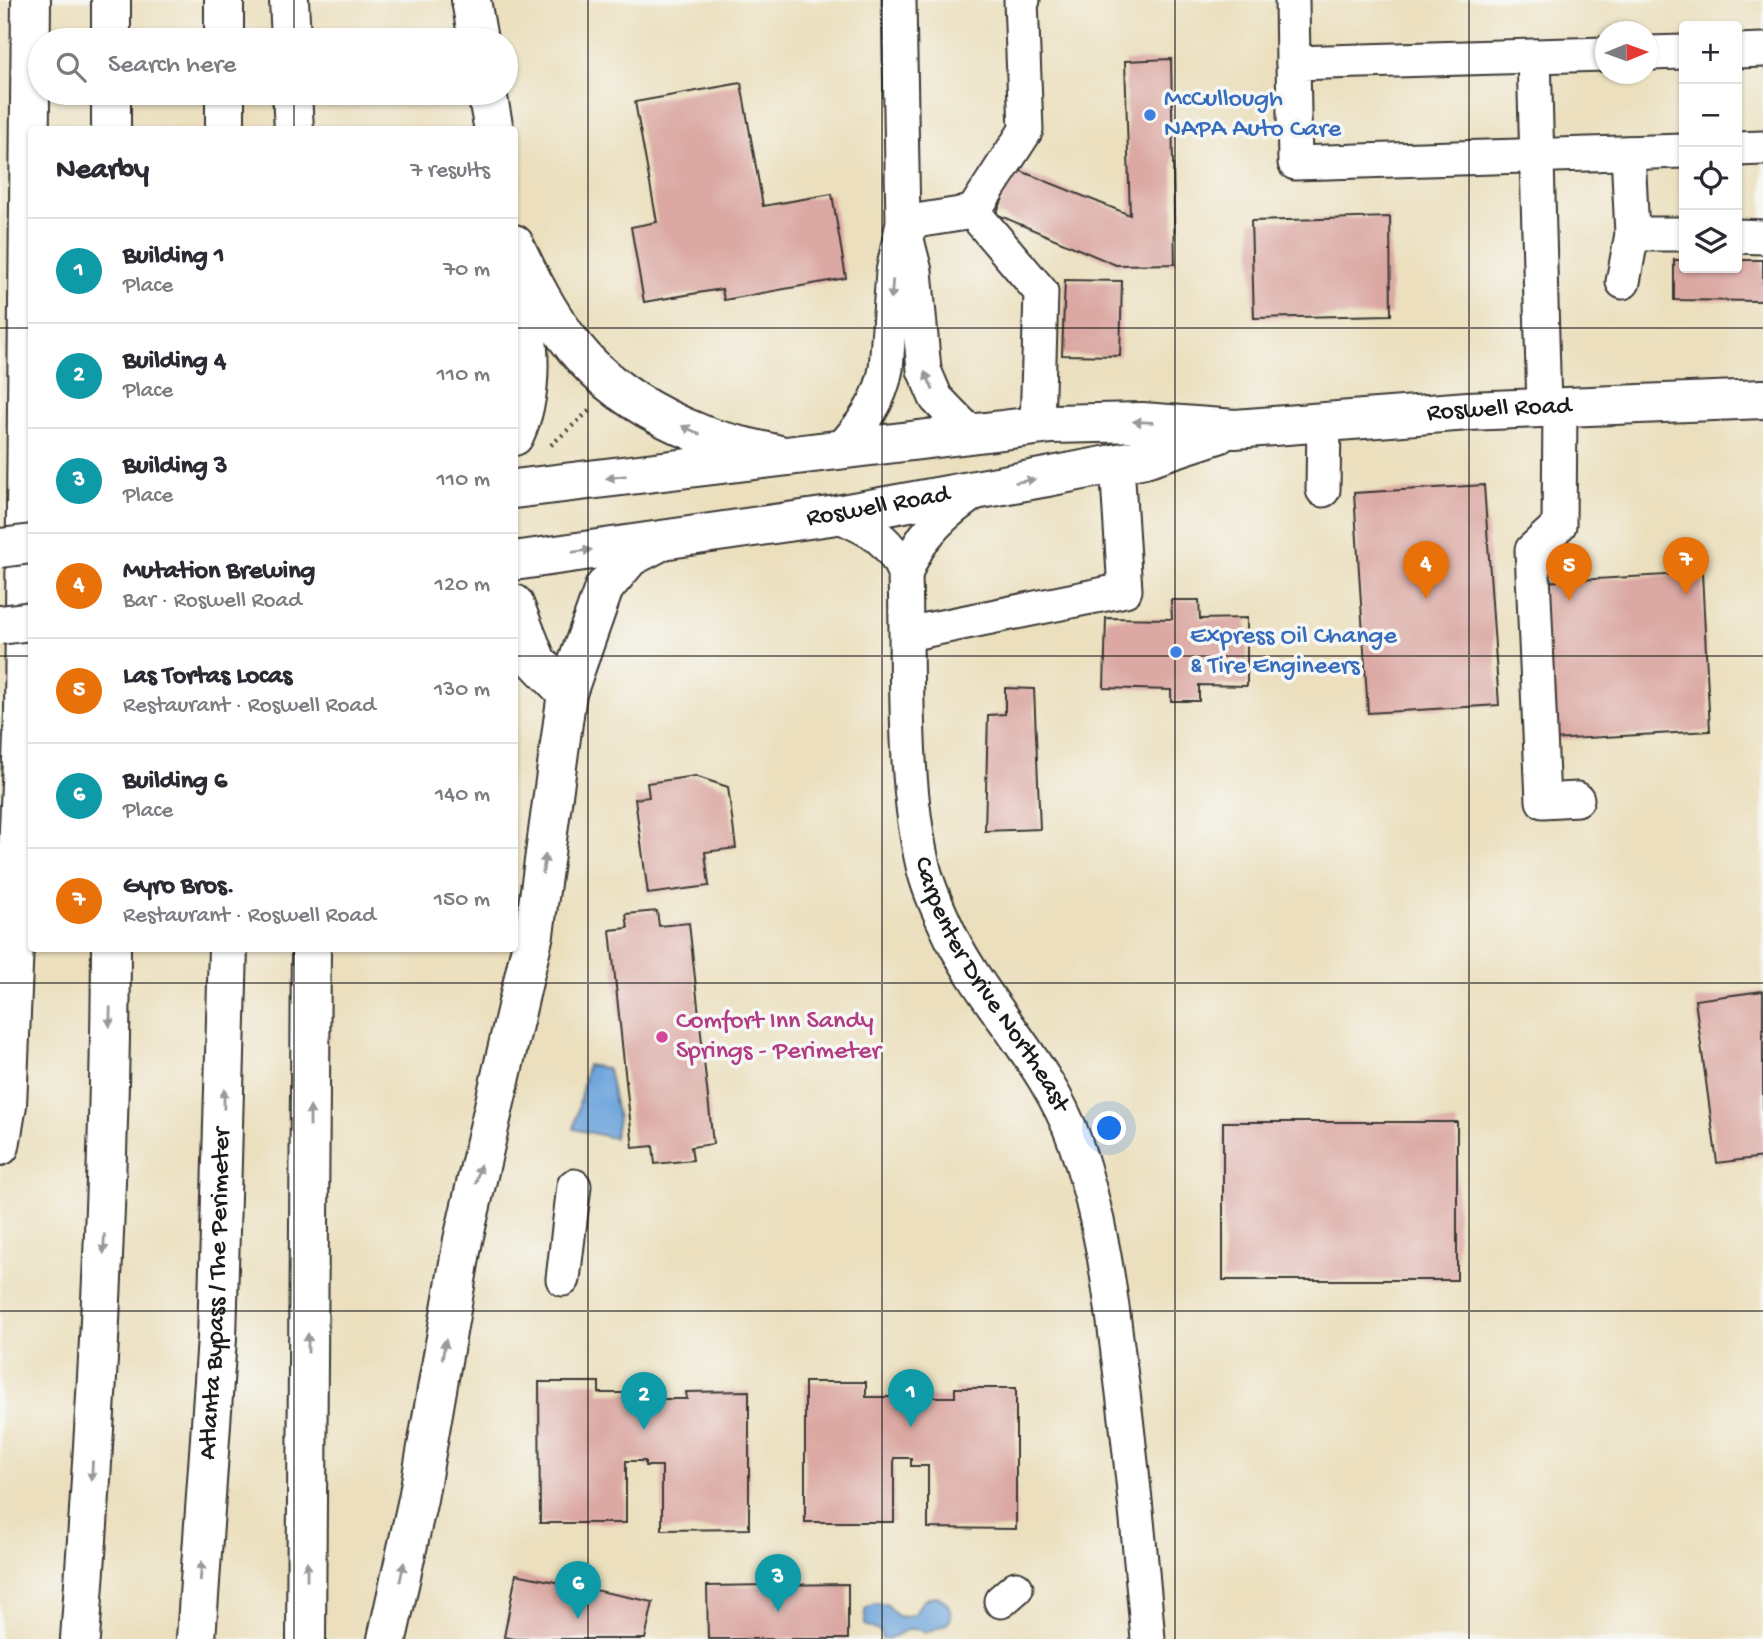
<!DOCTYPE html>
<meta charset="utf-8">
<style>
:root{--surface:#fff;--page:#f7f7f7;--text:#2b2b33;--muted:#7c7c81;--line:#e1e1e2;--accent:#d1495b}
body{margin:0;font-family:"Gochi Hand",sans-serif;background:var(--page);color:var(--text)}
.controls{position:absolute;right:21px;top:21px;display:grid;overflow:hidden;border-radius:7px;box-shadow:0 2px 5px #0004}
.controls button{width:63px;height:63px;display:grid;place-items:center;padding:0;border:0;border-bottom:2px solid var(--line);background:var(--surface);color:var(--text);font:35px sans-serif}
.compass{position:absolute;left:1595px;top:21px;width:63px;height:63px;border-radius:50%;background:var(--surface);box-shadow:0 2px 5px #0004;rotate:89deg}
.you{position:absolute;left:1110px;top:1129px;width:24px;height:24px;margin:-18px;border:5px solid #fff;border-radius:50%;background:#1a73e8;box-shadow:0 0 0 10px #1a73e833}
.badge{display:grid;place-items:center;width:46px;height:46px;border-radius:50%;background:var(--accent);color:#fff;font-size:23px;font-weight:700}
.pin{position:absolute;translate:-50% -58px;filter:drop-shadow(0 2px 4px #0008)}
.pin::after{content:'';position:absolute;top:37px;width:24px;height:21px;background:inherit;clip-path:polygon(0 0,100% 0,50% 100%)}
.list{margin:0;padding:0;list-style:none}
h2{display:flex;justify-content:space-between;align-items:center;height:91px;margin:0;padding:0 28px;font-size:30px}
h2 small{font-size:23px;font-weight:400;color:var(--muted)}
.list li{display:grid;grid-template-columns:46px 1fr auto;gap:21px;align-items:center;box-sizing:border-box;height:105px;padding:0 28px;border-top:2px solid var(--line)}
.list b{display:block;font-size:26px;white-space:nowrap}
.list p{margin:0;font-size:23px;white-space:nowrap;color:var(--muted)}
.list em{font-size:23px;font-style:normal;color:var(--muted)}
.icon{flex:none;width:38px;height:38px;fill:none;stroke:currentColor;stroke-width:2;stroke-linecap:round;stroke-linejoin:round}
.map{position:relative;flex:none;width:1763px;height:1639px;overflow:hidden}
.search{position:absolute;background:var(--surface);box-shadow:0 2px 5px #0004;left:28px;top:28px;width:490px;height:77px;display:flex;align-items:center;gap:18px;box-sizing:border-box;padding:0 24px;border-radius:38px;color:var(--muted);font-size:26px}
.panel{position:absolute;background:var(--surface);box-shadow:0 2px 5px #0004;left:28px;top:126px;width:490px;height:826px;border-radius:7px}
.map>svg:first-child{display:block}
</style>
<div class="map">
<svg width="1763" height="1639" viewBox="0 0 1763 1639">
<rect width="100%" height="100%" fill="#f6f6f2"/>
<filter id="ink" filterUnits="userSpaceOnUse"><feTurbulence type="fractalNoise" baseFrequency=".0143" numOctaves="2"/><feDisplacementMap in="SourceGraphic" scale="14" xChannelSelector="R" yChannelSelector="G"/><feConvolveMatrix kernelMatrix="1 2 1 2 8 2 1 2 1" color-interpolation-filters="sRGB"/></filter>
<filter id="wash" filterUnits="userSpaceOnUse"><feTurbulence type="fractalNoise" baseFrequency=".00686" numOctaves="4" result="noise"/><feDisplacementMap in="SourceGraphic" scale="28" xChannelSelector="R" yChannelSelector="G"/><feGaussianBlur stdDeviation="1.57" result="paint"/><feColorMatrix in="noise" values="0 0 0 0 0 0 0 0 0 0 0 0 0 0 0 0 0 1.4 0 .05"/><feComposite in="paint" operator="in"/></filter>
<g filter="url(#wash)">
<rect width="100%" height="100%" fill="#ebdfbd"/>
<path fill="#6ea5dc" stroke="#45607c" stroke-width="2" d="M587,1065L608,1069L618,1119L614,1138L574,1129Z
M936,1596C948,1601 950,1606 951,1618L948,1623L926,1633C904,1621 902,1639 882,1639L881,1632L865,1625V1609L874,1604H886L897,1616L905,1617L916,1613C920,1602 925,1598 936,1596Z"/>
<g id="blocks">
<path fill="#dba8a3" d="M1171,59L1175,264L1116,265L996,214L1016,169L1130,215L1125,61Z
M741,83L763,206L832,194L846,278L724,300L722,289L644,302L631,227L657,222L635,102Z
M1390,217L1391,315L1254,318L1251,221Z
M1674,260H1684V268H1737V260H1763V301L1674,300Z
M1065,280L1122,281L1120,356L1062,355Z
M1484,485L1499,705L1368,713L1354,493Z
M1702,573L1710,731L1551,740L1542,582Z
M1171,600H1199L1200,619L1247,618V686L1199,685V701H1171V690L1104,688L1106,618L1172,619Z
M1005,688L1034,689L1040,829L985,831L988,715L1005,714Z
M695,776L728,787L736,848L705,852L709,886L648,894L635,799L649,797L647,783Z
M657,911L659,926L689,923L713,1144L691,1147L693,1160L655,1164L653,1146L633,1148L610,930L628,928L626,914Z
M1763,991V1157L1717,1163L1695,1000Z
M1223,1122H1457V1280H1223Z
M539,1382H599V1393H644L647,1399H687L686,1392L749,1391V1529L662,1530V1466H645V1461H626V1523H540Z
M805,1382H866V1397H955V1388H1016V1529L928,1528V1466H911V1458H894V1522H805Z
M516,1574L653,1602L645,1639H515L504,1637Z
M848,1584V1639H708L707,1586Z"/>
</g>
</g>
<g filter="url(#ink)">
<use href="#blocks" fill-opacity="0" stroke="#3b3934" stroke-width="2"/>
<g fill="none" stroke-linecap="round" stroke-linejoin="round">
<g stroke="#3b3934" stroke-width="37">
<g id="minor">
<path d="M1023,0H1021L1026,130L973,212L1041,292L1037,426"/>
<path d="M1292,0L1293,63"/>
<path d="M1737,51L1763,50"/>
<path d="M1648,53L1684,52"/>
<path d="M1606,54L1293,63L1295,163L1684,151"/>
<path d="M1534,56L1544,407"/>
<path d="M1737,149L1763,148"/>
<path d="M903,223L973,212"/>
<path d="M905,232L915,271L924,370L936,398L971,434"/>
<path d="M1632,234H1684"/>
<path d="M1737,236L1763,237"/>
<path d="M1623,282L1632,234L1628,153"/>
<path d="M1560,407L1559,525L1532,550L1543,801L1577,799"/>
<path d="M840,450C862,425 880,403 886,369L893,272L903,223L899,0"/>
<path d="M1323,490L1324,421"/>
<path id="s1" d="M837,515C870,529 891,539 905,575C908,668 902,780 924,870C930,893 941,916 951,937C988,1009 1048,1065 1075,1142C1100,1213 1110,1287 1119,1361C1131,1454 1140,1546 1148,1639"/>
<path d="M905,575C918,536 945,511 980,489"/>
<path d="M907,634L1125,590L1117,464"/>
<path d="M563,1279L574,1186"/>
<path d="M1001,1601L1016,1588"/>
</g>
</g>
<g stroke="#3b3934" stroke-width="42">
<g id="major">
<path id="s2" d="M514,489L1052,424L1142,422L1235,429L1468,411L1763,399"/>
<path id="s3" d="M514,561L837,515L1047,477L1145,458L1218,434"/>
</g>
</g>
<g stroke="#3b3934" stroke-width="42">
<g id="highway">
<path d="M111,0V40"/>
<path d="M224,0V40"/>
<path d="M289,0L291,40"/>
<path d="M471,0L478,40"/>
<path d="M111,93V130"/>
<path d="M225,93V130"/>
<path d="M292,93L294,130"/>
<path d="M487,93L494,130"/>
<path d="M514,244C559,340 597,393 698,433C724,444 754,448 780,455"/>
<path d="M514,436C539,384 526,327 518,273"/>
<path d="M514,604L537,662L567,693"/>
<path d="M0,1146L7,1105L24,714L31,0"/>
<path d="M80,1639C97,1409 110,1179 111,948"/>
<path id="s4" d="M196,1639L217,1338L228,948"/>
<path d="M306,1639L311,948"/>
<path d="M387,1639L418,1499L463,1240L534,934L567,693L604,588L630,557L663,540"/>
</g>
</g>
<path stroke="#3b3934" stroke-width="4.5" stroke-dasharray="2 5" stroke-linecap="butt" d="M551,445L589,411"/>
<use href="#minor" stroke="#fff" stroke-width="33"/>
<use href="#major" stroke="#fff" stroke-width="38"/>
<use href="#highway" stroke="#fff" stroke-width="38"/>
<g stroke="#3b3934" stroke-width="42" stroke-linecap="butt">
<path id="major-bridge" d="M0,548L32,544
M0,625L32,621"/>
</g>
<use href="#major-bridge" stroke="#fff" stroke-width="38"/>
</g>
<defs><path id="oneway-solid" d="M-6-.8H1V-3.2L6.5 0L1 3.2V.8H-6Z" transform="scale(1.75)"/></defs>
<g fill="#999">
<use href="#oneway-solid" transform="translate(892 290) rotate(94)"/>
<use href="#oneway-solid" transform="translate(929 381) rotate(-114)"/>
<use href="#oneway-solid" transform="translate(1143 422) rotate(-178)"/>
<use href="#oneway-solid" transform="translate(691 430) rotate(-156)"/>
<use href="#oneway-solid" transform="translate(616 477) rotate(173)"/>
<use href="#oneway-solid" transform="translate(1025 481) rotate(-9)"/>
<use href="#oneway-solid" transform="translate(582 551) rotate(-8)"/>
<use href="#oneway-solid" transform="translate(544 864) rotate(-82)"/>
<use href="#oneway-solid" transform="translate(110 1017) rotate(91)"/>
<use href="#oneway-solid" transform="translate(224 1099) rotate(-89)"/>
<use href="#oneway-solid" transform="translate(310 1116) rotate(-90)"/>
<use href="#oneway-solid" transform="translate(478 1174) rotate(-77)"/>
<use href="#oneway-solid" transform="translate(104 1244) rotate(92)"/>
<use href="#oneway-solid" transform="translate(308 1343) rotate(-90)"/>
<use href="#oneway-solid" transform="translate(444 1349) rotate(-80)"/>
<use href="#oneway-solid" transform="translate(92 1471) rotate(93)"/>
<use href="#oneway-solid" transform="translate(201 1571) rotate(-86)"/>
<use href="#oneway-solid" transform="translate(307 1571) rotate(-90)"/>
<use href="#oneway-solid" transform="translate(402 1572) rotate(-78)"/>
</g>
</g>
<path fill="none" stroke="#1c1c1c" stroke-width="2" stroke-opacity="0.55" d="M294,0V40M588,0V1639M882,0V1639M1175,0V1639M1469,0V1639M294,93V130M0,328H32M514,328H1763M0,656H32M514,656H1763M294,948V1639M0,983H1763M0,1311H1763"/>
<g fill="#3f7fe0" stroke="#f6f6f2" stroke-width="2.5">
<circle cx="1150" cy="115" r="7"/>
<circle cx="1176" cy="652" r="7"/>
</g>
<circle fill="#d1479c" stroke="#f6f6f2" stroke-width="2.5" cx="662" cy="1037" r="7"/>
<g text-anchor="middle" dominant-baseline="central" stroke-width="7" stroke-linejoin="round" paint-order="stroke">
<g font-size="26" fill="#366cbe" stroke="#f6f6f2" text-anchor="start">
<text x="1164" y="100">McCullough<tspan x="1164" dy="30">NAPA Auto Care</tspan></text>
<text x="1190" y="637">Express Oil Change<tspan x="1190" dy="30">&amp; Tire Engineers</tspan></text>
</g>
<g font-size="26" fill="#1c1c1c" stroke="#f6f6f2">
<text stroke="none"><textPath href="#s2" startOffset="990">Roswell Road</textPath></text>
<text stroke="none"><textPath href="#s3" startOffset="368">Roswell Road</textPath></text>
<text stroke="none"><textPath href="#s1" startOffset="523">Carpenter Drive Northeast</textPath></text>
<text stroke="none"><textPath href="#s4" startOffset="346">Atlanta Bypass / The Perimeter</textPath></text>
</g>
<g font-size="26" fill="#b23c85" stroke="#f6f6f2" text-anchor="start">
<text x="676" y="1022">Comfort Inn Sandy<tspan x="676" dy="30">Springs - Perimeter</tspan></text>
</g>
</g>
</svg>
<div class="controls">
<button>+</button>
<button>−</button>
<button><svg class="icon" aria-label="locate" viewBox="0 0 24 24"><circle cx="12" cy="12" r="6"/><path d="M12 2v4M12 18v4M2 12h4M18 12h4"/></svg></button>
<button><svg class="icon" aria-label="layers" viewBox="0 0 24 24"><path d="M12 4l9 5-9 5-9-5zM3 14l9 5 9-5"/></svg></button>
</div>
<svg class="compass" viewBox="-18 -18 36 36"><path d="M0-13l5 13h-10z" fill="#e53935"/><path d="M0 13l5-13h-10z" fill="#7c7c81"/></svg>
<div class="you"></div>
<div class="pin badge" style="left:911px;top:1427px;background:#0f9aa8">1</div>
<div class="pin badge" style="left:644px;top:1430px;background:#0f9aa8">2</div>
<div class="pin badge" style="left:778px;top:1612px;background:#0f9aa8">3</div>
<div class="pin badge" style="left:1426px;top:599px;background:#e8710a">4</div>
<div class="pin badge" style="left:1569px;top:601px;background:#e8710a">5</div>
<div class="pin badge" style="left:578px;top:1619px;background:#0f9aa8">6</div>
<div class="pin badge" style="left:1686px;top:595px;background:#e8710a">7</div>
<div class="search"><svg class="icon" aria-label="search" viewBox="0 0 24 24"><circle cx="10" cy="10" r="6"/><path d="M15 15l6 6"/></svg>Search here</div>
<section class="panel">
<h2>Nearby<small>7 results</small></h2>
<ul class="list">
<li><span class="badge" style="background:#0f9aa8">1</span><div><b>Building 1</b><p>Place</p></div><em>70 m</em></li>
<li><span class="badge" style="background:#0f9aa8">2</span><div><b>Building 4</b><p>Place</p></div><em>110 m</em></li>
<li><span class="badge" style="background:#0f9aa8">3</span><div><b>Building 3</b><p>Place</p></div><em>110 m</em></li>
<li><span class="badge" style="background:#e8710a">4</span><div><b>Mutation Brewing</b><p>Bar · Roswell Road</p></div><em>120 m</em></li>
<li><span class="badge" style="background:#e8710a">5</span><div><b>Las Tortas Locas</b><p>Restaurant · Roswell Road</p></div><em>130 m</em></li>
<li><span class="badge" style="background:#0f9aa8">6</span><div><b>Building 6</b><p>Place</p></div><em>140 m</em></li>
<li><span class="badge" style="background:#e8710a">7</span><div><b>Gyro Bros.</b><p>Restaurant · Roswell Road</p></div><em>150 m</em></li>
</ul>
</section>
</div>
